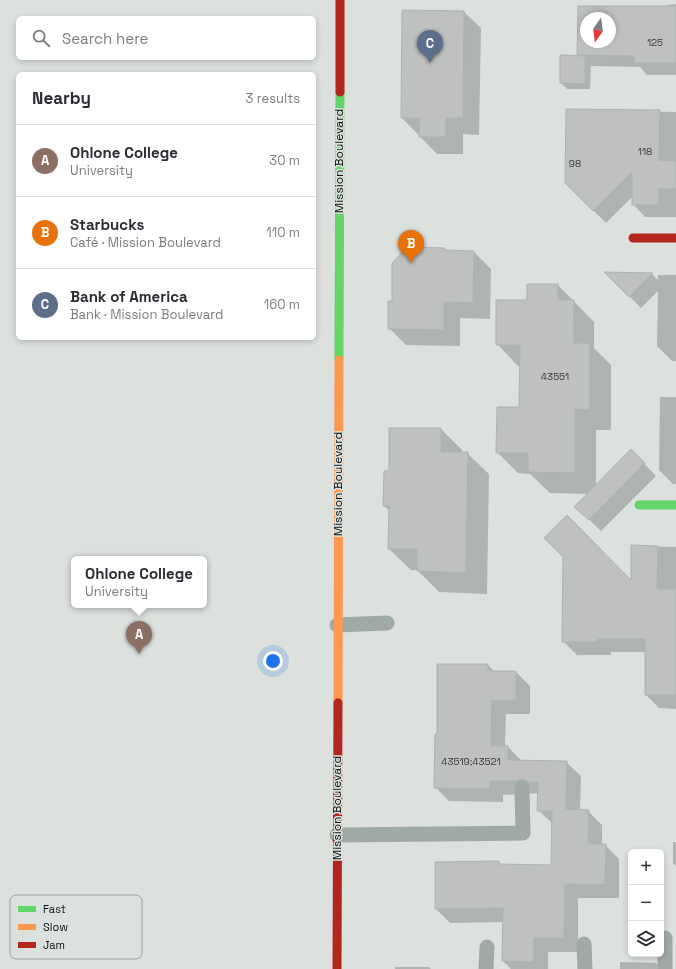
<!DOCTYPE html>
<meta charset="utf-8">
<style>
:root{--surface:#fff;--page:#f2f2f3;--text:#2b2b33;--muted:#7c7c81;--line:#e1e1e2;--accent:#565a57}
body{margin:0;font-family:"Space Grotesk",sans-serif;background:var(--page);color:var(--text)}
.controls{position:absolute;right:12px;bottom:12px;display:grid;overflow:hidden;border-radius:6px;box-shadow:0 2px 6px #0003}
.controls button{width:36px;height:36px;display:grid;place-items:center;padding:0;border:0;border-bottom:1px solid var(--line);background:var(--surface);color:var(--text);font:20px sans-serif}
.compass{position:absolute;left:580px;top:12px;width:36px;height:36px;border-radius:50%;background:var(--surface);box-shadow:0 2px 6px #0003;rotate:194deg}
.you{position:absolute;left:273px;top:661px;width:14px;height:14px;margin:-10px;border:3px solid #fff;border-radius:50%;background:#1a73e8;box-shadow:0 0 0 6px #1a73e833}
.badge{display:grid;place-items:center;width:26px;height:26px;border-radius:50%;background:var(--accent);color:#fff;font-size:13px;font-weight:700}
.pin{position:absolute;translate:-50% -33px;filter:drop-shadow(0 1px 2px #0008)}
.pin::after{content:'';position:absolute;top:21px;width:14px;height:12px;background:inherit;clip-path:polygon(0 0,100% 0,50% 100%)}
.popup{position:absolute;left:71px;top:556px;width:136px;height:52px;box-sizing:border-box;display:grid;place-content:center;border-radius:6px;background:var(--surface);filter:drop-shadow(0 1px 3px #0005);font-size:13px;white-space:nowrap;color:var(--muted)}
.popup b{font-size:15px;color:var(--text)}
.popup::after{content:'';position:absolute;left:50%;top:100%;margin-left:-8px;border:8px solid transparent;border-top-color:var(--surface)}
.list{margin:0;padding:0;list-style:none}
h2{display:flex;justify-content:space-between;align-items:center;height:52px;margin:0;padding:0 16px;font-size:17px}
h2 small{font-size:13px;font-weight:400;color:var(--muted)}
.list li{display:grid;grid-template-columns:26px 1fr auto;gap:12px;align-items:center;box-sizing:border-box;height:72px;padding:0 16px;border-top:1px solid var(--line)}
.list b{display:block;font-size:15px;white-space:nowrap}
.list p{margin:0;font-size:13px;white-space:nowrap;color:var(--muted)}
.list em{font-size:13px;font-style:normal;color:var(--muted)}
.icon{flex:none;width:22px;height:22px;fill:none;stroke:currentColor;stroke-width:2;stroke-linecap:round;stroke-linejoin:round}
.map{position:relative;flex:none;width:676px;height:969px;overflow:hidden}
.search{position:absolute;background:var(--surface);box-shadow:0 2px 6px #0003;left:16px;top:16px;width:300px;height:44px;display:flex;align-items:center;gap:10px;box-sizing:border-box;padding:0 14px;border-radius:6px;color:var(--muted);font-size:15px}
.panel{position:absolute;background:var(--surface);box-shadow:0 2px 6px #0003;left:16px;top:72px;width:300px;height:268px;border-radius:6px}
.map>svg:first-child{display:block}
</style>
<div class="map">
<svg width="676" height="969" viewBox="0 0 676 969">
<rect width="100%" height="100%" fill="#dce1de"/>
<path fill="#0003" fill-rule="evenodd" d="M676,4V75H647L640,67L591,66L590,89H567L561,83L580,56L578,54L579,7H667V5ZM586,18H610V42H586Z
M464,12L481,28L479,135L463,134V154H437L402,118Z
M567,110L676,112V217H645L633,204V196L606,223L566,183Z
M444,249L446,251L474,252L491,269L490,319L460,318V346L406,345L389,328L393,302Z
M606,273L652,274L658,280V275H676V361H672L657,346L658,291L641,308Z
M558,285L594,322V348L611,365V430H596V486L631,450L656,476L601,531L576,507L588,494L550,493L530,474L518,473L497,452L520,408V366H518L497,344L528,301ZM572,313L574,315V348H572Z
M660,397H676V484H673L659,470Z
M441,429L462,450V453H467L489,474L487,594L439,592L417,570H411L389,549L390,511L384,506L390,472Z
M632,546L676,547V709L659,708L646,695V652H611V655H577L563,641L632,582Z
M488,665L495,672H516L530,686V714H506L505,747H508L522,761L566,762L581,776L580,811H588L602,825V845H605L619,859V898H578V952H548V969H511L503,961L504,922L450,923L436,909L498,862L501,865L552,866L553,824L538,810L539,793L503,795V802L449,801L435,787L438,735Z
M673,842H676V866L673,863Z
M620,962L656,963L662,969H620Z
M395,967H429L431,969H395Z"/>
<path fill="#bec1bf" stroke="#aeb2b0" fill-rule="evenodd" d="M578,6H676V63H634V56L577,55ZM586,18H610V42H586Z
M402,10L464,11L463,118H446V137H419L420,118H401Z
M560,55L585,56V84L560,83Z
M566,109L660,110L659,160L676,161V189H659V205H632V172L593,211L565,183Z
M407,247L445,248L444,250L474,251L473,303L444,302V330L388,329V301H392V263Z
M604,272L653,273L629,297Z
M527,284H558V300H574L573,343H590V410L575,409V473L528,472V453H496L497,407H519L520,345H496V300H527Z
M389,428H441V452H468L466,573L417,571V549H388L389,506H383L384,471H389Z
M631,449L645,463L589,520L574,507Z
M567,515L631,580V545L658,546L657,589H676V695H645V639H598V642H562L563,557L544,538Z
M437,664H488V671H516V701L492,700L491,746H508V760L567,761L566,809L589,810L588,844H606L605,885L565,884L564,938H534V962L502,961L503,908L435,909V862L499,861V864L551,865L552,811H537L538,782H528L522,779L516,781H490V789L434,788L435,734H437Z"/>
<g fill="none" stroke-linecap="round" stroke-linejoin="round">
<path stroke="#a0aaa4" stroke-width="15" d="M337,625L387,623
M337,835L523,833L522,788
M584,944L585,969
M486,969L487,947
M665,969V938"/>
<path stroke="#63d668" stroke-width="9" d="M339,360L340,92
M639,505H676"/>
<path stroke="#ff974d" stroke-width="9" d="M338,703L339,360"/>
<path stroke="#b3261e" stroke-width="9" d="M340,92V0
M633,238H676
M337,969L338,703"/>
</g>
<g text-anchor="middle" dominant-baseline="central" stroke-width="3" stroke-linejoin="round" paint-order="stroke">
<g font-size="10" fill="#3a3d3b">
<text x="655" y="42">125</text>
<text x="645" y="151">118</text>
<text x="575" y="163">98</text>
<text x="555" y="376">43551</text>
<text x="471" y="761">43519;43521</text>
</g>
<g font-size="12" fill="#0e110f" stroke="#dbe2dd">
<text transform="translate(339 161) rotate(-90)">Mission Boulevard</text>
<text transform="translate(338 484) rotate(-90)">Mission Boulevard</text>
<text transform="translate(337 808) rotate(-90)">Mission Boulevard</text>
</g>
</g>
<rect x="10" y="895" width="132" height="64" rx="6" fill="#dbe2dd" stroke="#9ea39f" stroke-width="1"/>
<rect x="18" y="906" width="18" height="6" fill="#63d668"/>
<rect x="18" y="924" width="18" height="6" fill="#ff974d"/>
<rect x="18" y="942" width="18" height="6" fill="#b3261e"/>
<g font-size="11" fill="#0e110f">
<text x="43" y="913">Fast</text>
<text x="43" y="931">Slow</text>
<text x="43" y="949">Jam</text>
</g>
</svg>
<div class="controls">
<button>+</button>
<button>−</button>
<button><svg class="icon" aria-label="layers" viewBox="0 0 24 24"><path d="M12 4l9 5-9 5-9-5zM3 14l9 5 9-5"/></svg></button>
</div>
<svg class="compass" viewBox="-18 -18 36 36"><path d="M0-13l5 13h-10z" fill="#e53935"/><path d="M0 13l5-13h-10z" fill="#7c7c81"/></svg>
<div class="you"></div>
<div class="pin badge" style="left:139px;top:654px;background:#8d6e63">A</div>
<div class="popup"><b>Ohlone College</b>University</div>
<div class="pin badge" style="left:411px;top:263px;background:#e8710a">B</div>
<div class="pin badge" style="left:430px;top:63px;background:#5c6f8a">C</div>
<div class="search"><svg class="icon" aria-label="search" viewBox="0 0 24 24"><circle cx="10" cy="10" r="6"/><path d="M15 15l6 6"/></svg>Search here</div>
<section class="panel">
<h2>Nearby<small>3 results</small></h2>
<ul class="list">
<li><span class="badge" style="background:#8d6e63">A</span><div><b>Ohlone College</b><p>University</p></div><em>30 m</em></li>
<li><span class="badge" style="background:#e8710a">B</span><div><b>Starbucks</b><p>Café · Mission Boulevard</p></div><em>110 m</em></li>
<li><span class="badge" style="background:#5c6f8a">C</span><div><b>Bank of America</b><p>Bank · Mission Boulevard</p></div><em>160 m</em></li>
</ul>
</section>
</div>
